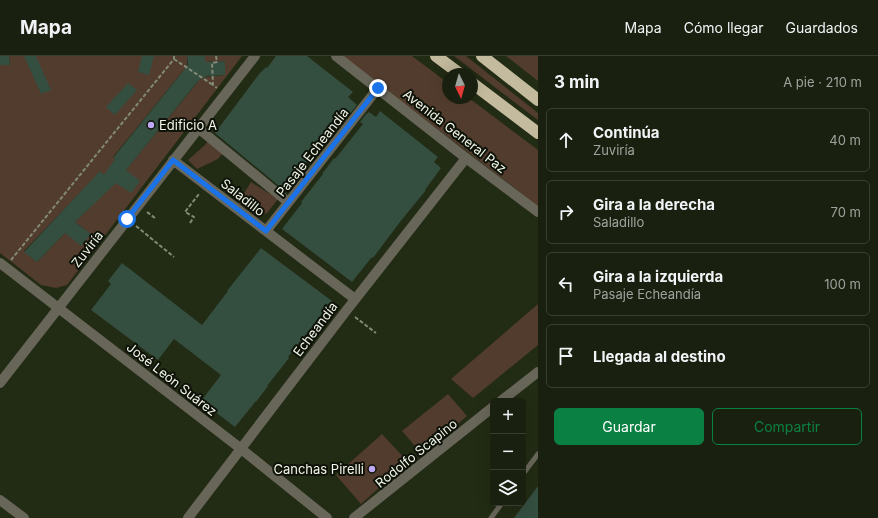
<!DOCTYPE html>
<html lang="es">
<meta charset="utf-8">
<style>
:root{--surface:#1a200f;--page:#272d1d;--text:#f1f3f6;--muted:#9fa39e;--line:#383e2f;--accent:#0b8043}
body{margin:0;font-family:Inter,sans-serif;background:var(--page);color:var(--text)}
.controls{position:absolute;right:12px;bottom:12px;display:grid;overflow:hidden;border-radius:6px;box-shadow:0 4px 16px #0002}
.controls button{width:36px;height:36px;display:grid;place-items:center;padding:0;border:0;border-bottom:1px solid var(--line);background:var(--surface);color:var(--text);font:20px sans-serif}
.compass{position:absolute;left:442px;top:12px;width:36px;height:36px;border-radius:50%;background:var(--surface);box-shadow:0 4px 16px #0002;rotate:175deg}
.stop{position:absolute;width:12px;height:12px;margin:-9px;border:3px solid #1a73e8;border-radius:50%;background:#fff}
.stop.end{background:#1a73e8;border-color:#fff;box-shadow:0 1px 4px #0008}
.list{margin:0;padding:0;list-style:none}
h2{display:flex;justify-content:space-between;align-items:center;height:52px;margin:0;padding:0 16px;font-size:17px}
h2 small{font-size:13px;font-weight:400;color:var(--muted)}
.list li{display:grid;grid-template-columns:26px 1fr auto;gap:12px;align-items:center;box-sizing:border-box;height:64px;margin:0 8px 8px;padding:0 8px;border:1px solid var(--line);border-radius:6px}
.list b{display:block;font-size:15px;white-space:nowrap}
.list p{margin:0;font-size:13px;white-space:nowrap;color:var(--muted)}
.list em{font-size:13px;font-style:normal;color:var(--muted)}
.actions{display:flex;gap:8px;padding:12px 16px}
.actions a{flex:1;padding:9px 0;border:1px solid var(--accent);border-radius:6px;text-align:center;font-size:14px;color:var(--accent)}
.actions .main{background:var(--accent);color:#fff}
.icon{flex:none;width:22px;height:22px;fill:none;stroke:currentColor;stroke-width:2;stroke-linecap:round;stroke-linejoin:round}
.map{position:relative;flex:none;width:538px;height:462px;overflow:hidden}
header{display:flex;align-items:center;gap:24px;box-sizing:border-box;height:56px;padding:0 20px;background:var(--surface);border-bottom:1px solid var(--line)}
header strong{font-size:19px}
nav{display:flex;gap:22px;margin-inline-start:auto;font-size:14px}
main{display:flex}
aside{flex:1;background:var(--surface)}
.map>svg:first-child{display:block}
</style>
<header>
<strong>Mapa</strong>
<nav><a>Mapa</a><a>Cómo llegar</a><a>Guardados</a></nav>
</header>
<main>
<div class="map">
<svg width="538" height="462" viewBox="0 0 538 462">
<rect width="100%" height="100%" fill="#222b14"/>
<path fill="#523c2d" d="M9,0H187V9H190L183,15L113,101L118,105L107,121L100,116L24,195L37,206L66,176L90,178L78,168L76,170H71L115,126L117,127L124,116L197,27L198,24L202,23L205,21L225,19V5L205,6L202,11V0H242L67,229L56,232L41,229L0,197V9H10Z
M342,0H412L448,27V42H469L538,94V150Z
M454,0H466L538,57V64Z
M506,0H538V25Z
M211,80L226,93L218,103L197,113L188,104L205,89Z
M251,126L278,143L267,157L258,161L238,147Z
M538,248V289L473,342L451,323Z
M448,338L467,360L422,398L402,375Z
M382,378L408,406L361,448L336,419Z"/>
<path fill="#344e40" d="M0,0H9L10,9H0Z
M24,0H36L51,34L41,38Z
M142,0H154L149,19L138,16Z
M187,0H205V6L225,5V19L207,20L199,24L126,114L140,125L131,137L116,127L75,166L91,178L81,190L65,177L37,206L24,196L100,115L104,119L115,103L113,102L188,9Z
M276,0H307L353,36L348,41L357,49L350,58L346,55L285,135L215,77L259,18L266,11L267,12Z
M128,27L137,34L115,59L106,51Z
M380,55L438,101L434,106L441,112L425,134H426L400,166L373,202L372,201L352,226L282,173L302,147L301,146L323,118H322L334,102L335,103L363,68L360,66L367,57V58L369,56L376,61Z
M261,192L332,245L288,301L289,302L267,330H268L256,346V345L235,371L201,345L221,319L174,283L158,304L91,254L111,228L108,225L122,207L202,269L228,235H227Z
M538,430V462H514Z"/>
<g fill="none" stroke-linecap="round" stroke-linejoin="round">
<path stroke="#828976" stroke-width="2" stroke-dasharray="4 2" stroke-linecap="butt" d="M216,0L217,6L212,7L213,29L217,32
M174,3L213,29
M147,156L155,162
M190,167L194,161L185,156L199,138
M136,170L174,201
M11,204L174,3V0
M355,261L376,277"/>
<path stroke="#686559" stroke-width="5" d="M523,418L538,398
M491,462L502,447"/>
<path stroke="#686559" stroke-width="10" d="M198,72L288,146
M173,104L355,243
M266,175L378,32
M0,207L240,392L327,462
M0,327L255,0
M501,345L538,316
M0,444L24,462
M188,462L346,255L466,102
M354,462L493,351"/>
<path stroke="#686559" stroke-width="10" d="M336,0L466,102L538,156"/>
<path stroke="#c4bb9e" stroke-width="12" d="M436,0L460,18
M482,0L538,44
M472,27L538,77"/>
</g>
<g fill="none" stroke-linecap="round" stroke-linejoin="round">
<path stroke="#1a73e8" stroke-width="5" d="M127,163L173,104L266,175L378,32"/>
</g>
<g fill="#bfa9f4" stroke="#0e1208" stroke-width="1.5">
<circle cx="151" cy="69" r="4"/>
<circle cx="372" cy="413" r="4"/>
</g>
<g text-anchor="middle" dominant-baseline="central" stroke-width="4" stroke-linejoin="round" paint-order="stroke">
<g font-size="13" fill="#f1f7e9" stroke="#0e1208" text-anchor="start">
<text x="159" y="69">Edificio A</text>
<text x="364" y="413" text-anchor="end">Canchas Pirelli</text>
</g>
<g font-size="13" fill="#f1f7e9" stroke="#0e1208">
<text transform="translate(455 75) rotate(38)">Avenida General Paz</text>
<text transform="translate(312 96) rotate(-52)">Pasaje Echeandía</text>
<text transform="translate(243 141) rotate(38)">Saladillo</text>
<text transform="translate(87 193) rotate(-52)">Zuviría</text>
<text transform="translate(315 273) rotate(-53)">Echeandía</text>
<text transform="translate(172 323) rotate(38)">José León Suárez</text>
<text transform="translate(416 397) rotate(-39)">Rodolfo Scapino</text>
</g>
</g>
</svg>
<div class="controls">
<button>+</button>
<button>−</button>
<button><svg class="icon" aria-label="layers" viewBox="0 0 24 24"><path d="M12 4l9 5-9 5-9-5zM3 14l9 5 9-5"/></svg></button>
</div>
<svg class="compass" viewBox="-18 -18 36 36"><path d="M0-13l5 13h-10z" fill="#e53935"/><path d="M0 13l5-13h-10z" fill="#9fa39e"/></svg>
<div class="stop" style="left:127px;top:163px"></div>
<div class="stop end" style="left:378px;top:32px"></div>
</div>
<aside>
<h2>3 min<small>A pie · 210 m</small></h2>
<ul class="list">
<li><svg class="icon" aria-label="ahead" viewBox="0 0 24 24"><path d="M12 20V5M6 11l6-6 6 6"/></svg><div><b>Continúa</b><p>Zuviría</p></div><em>40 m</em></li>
<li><svg class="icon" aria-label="right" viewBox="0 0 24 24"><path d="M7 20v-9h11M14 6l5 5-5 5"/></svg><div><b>Gira a la derecha</b><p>Saladillo</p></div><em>70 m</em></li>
<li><svg class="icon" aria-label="left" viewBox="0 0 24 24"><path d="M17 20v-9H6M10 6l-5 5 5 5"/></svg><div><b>Gira a la izquierda</b><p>Pasaje Echeandía</p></div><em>100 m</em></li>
<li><svg class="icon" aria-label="arrive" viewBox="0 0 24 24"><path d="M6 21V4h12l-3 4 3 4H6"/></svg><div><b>Llegada al destino</b></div></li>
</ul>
<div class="actions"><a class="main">Guardar</a><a>Compartir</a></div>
</aside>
</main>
